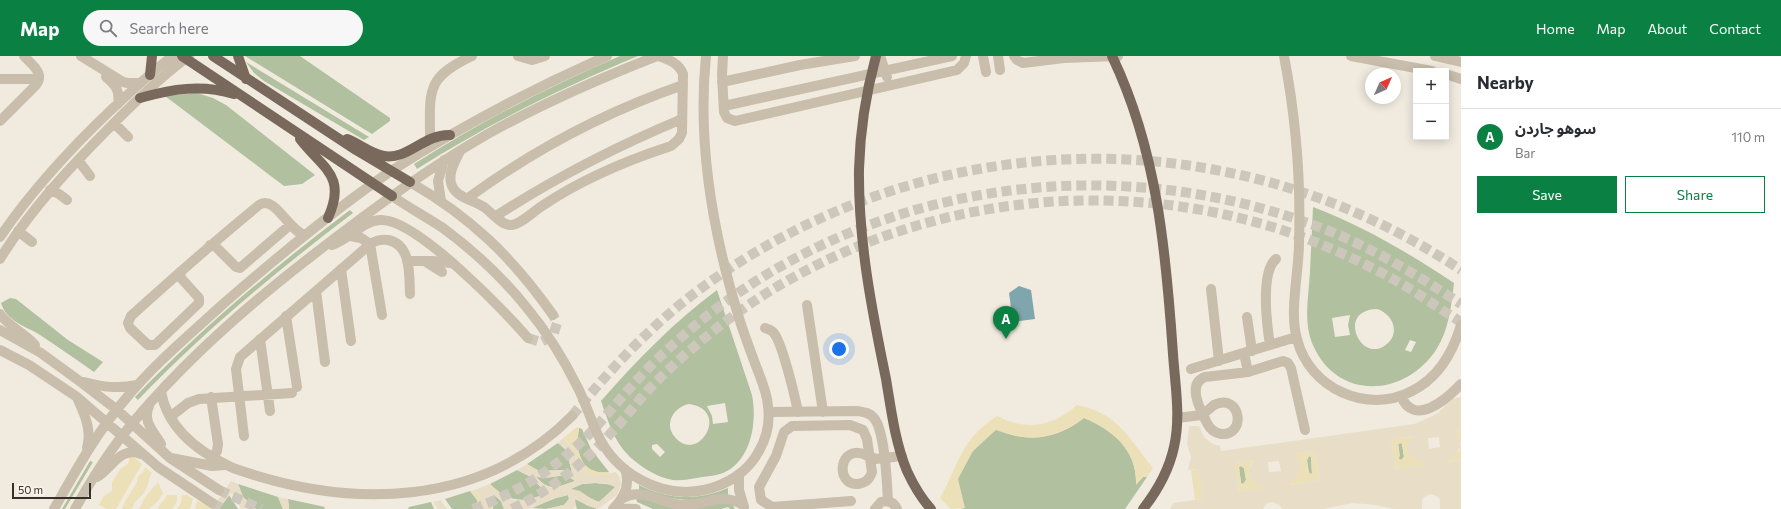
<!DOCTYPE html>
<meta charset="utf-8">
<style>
:root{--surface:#fff;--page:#f7f7f7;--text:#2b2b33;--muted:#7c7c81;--line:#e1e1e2;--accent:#0b8043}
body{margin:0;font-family:Commissioner,"Noto Sans Arabic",sans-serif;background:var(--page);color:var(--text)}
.controls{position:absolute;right:12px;top:12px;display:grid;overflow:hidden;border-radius:0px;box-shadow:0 2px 10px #0003}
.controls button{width:36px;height:36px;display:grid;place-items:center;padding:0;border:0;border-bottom:1px solid var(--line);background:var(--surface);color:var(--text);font:20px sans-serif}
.compass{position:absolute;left:1365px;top:12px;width:36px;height:36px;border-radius:50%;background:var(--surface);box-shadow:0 2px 10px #0003;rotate:45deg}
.scale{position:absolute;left:12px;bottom:10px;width:79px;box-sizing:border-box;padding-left:4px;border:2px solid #37302a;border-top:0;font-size:11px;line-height:14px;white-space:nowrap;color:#37302a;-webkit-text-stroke:3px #f9f4eb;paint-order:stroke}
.you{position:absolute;left:839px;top:293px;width:14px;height:14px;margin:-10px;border:3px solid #fff;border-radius:50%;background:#1a73e8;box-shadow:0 0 0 6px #1a73e833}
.badge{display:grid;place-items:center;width:26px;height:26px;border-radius:50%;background:var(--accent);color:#fff;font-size:13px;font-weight:700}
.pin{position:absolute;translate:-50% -33px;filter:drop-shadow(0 1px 2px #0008)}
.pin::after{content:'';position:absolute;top:21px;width:14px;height:12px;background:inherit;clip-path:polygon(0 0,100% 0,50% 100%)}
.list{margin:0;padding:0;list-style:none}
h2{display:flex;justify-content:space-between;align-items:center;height:52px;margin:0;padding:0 16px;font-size:17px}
h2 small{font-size:13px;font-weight:400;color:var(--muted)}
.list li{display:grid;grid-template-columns:26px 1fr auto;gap:12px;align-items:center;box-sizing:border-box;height:56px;padding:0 16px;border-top:1px solid var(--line)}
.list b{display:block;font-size:15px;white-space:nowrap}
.list p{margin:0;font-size:13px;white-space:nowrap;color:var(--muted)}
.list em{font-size:13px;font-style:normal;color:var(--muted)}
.actions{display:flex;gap:8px;padding:12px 16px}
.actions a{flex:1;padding:9px 0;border:1px solid var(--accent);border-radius:0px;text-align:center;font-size:14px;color:var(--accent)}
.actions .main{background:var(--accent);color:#fff}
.icon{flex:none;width:22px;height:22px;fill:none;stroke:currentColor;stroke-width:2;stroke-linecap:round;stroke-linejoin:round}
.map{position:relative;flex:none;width:1461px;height:453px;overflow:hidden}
header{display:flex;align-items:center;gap:24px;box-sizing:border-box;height:56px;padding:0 20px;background:var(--accent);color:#fff}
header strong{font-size:19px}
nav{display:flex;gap:22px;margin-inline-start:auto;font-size:14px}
.search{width:280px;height:36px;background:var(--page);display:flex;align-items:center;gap:10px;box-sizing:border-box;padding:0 14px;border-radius:22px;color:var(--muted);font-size:15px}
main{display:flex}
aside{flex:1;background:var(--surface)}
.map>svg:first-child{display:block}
</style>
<header>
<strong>Map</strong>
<div class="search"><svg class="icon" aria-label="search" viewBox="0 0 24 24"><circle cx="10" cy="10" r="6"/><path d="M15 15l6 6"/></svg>Search here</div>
<nav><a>Home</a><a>Map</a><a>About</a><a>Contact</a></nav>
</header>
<main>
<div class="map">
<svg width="1461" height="453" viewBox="0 0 1461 453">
<rect width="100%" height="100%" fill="#f1ebdf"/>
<path fill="#b1c09f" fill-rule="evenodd" d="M245,0H300L390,62V65L372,78Z
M620,0H638C561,32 488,68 417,113L414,108C480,66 548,31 620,0Z
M246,6L369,81L364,84L264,25L254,17Z
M197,37L213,42L226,49L315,119L302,128L284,130L165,40Z
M1313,151C1363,170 1409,197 1454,227C1451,251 1449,274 1436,294C1404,342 1336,345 1312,287C1303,264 1309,239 1310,215C1311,194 1312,173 1313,151ZM1377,253C1391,257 1400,274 1389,286C1363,313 1334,254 1377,253ZM1350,259L1348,269L1350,279L1335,281L1332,262ZM1410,284L1416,286L1411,296L1405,294Z
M350,154L353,157C277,215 204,275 138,344L135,341C202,272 274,211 350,154Z
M717,234L752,339C757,365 752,401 727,415C718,420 707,420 697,422C689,423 681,425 673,424C658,422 641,411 630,401C614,386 608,365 601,345C637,304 674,266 717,234ZM725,347L728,366L713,368L712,360L707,350ZM689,348C732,354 697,410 674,380C664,367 674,351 689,348ZM657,388L665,396L660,401L652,393V389Z
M10,242L16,243L68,284L103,306L94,316C76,303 58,291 40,279C26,270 7,266 1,247Z
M1084,362C1113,374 1137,394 1136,428L1143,421H1147L1125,453H960L964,452C962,443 958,433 958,424C959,406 983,383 996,373C1028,387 1057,383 1084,362Z
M579,372L582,373L591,393L609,416C580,420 575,394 579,372Z
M558,387L566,394L572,416L564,414L539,415L527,408Z
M1400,387L1402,388L1404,401L1401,404L1399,403V392L1398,389Z
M1309,400L1311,401L1312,418L1309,417L1307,404Z
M90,405L93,406L65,453H62Z
M1241,410L1244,412L1246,424L1243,428L1241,427L1239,411Z
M517,414L529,420L545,435V438C525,448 505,445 490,428Z
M535,420C549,424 563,415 575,425C556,431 551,437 535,420Z
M595,427L614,429L615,432L599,446C588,443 581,434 570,433L582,428Z
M238,428L278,441L283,453H256L243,441Z
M639,429C668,444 698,445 728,432V439C716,437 704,443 691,444C673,444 656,438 639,434Z
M470,435L477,444L479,453H452L445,443Z
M229,439L238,453H219Z
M494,439L501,445L504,453H493Z
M568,439L569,443L564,449L546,453L531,452L556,442Z
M636,442L732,448L735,453H730L728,451L721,453H653L637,446Z
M288,443L325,451L324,453H289Z
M574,443L596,451V453H577Z
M431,446L434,453H408L409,451Z"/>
<path fill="#ebe0b7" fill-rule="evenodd" d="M1077,349C1120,358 1128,382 1153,412L1147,421H1143L1136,429C1138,395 1113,374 1084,362C1054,384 1030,387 996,374L973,395L958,423L965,452L951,453L940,442C960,407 959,385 997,360C1025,375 1053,371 1077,349Z
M577,371L579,372C575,394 580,420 609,416L610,418C577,429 581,396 563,382Z
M1461,374V404L1444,406L1459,395L1461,387L1453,375Z
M1415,380L1408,388L1429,408L1395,413L1391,383ZM1400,387L1402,388L1404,401L1401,404L1399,403L1400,399L1398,388Z
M1315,395L1320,424L1288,429L1295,422L1293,398ZM1309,400L1311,401L1312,418L1308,416L1307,404Z
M130,398L142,408L116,453H107L99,449L104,440L112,435V426L121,412L128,408Z
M1254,404L1250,410V421L1265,432L1239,436L1235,407ZM1241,410L1244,412L1246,424L1243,428L1241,427L1239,411Z
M145,411L152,417C148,423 149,429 145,435C141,442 134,444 132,453H122C124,445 132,435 136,428C137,426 137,423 138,421C141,417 144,417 145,411Z
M1198,413L1202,443L1195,444L1191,414Z
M158,426L163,437L159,444L149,453H139L145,441Z
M474,434L481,442L482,453H479L477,444L470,435Z
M167,439H177V446L172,453H158C159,447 165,445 167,439Z
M182,439H187L193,443L190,453H177L181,447Z
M197,445L211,451L210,453H195Z"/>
<path fill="#e8dec7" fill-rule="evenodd" d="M1461,341V374L1454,375L1460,383V391L1456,398L1445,406L1461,404V453H1440V444L1438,441L1431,438L1424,441L1422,444V453H1394L1376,449L1353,447L1323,453H1282L1279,449L1273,446L1266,448L1263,453H1170L1173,447L1202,443L1198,413L1188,414L1191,401L1187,388L1189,370H1199L1204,381L1213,388L1220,390L1221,395L1414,368L1426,363L1438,357L1452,343ZM1414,380L1408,388V395L1412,401L1428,408L1395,413L1391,383ZM1439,381L1440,391L1429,393L1428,382ZM1315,395L1320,424L1289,429L1295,422L1300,414L1299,405L1294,398ZM1254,404L1249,413L1250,421L1255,427L1264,432L1239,436L1235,407ZM1279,405L1281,415L1269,416L1268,406Z
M563,382L573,393L580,410L587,417L598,420L616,416L620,422L621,429L617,439L598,453L588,450L575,443L576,451L572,453H546L564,449L569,443L568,439L552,443L531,453H504L501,445L494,439L493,453H482L481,442L474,434L490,428L504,440L515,444H527L545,438L546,435L529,420L517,414L527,408L539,415L564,414L572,416L566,394L558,387ZM559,420H568L575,425L559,431L551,432L544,429L535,421L546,422ZM595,427L608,428L615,431L599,446L590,442L580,435L571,433L582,428Z
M231,425L238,428L243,441L256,453H247L245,451V453H241L237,443L231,437L219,453H210L211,451L213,452Z
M278,441L288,443L289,453H283Z
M441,444L444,449L447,453H438L433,446Z"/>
<path fill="#7fa5ad" d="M1019,230L1031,234L1035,263L1013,266L1009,237Z"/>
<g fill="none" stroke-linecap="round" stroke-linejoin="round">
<path stroke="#ccc6bb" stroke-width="10" stroke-dasharray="10 5" stroke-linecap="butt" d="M528,282L541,286L553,280L557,267L553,259
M572,360C612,311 655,265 707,228C931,67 1231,60 1461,214
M219,434L261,453
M212,447L223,453
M473,453C508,440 541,422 569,397C595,375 615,348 638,323C659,300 683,279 708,259C883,122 1124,93 1329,175C1376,194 1419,220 1461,248
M512,453C549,435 582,409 610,378C624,364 635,348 649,333C670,311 693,291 717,272C879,145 1101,111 1294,178C1333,192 1371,210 1407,231C1425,242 1443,255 1461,266"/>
<path stroke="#c9bdab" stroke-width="10" d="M81,0L123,26L128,27H141
M518,0L532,4L545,0
M723,0L722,19L724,56L727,62L735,65L957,14L964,7L966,0
M880,0L887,21
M983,0L986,16
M998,0L1000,14
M1014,0L1017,4L1023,7L1064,2L1118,0
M1284,0C1296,62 1301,124 1299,187C1299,216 1289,256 1297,283C1309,332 1367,359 1412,335C1438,322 1453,296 1461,269
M1351,0L1432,15
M1435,0L1461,6
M1446,18L1461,23
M106,21C116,29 120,35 118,48
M0,23H39
M722,26L800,9L855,0
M724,50L952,0
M0,65L36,29C45,17 32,9 24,0
M114,67L128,81
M430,83C430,35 425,22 472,0
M460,95C456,104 448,116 451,127C454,141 473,144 484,151C491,156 502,170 511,169C520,169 534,155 542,150C582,123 625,105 671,90L679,83L682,77L683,18C679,7 669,4 659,0
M78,104L90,120
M410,126C472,162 512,201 553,259
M50,134L59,138L67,144
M392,140C408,151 426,161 443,172C474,195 503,222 527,252C547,276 563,302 577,330C585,345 590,362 597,377C615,417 660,443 704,434C727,429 748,416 759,395C767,381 770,365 768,350C767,336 761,323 756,310C750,294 744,278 739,262C713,178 697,88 706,0
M468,142C535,93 605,56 683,29
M441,145L438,125L444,104
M496,160C555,122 617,90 682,63
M18,175L32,186
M350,180L361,182L370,188L382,259
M0,181C32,134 70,93 111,54C131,36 151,16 173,0
M210,189L216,191L236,211L240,212L290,169
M332,189C350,183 362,165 380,164C415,161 505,256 528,282
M0,203C32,151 73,108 116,65C139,42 163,19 189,0
M407,205H432L451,207
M426,206L442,216
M341,213L351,285
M180,216L181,222L199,242V247L155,289H148L130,272L128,267L131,260C173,222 215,185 259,149C275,138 288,175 305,179
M1211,233L1219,305
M316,235L325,306
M807,249L823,356
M0,258C9,271 25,277 35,289
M286,260L297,331
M1247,261L1252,295
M765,272C768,273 771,274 773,276C782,285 795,341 798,356
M0,274L41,297L78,324L116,353L170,402L219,434
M260,283L270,355
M1270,289C1267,270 1260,216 1276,203
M0,294L29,309L77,341L158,411L212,447
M1244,297L1248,316
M1191,313L1296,281
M84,326C103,331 118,333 137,329
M161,336C168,374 200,397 233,412C349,453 479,453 572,360
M1401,340C1414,372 1447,343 1461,328
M211,341L218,388L217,395L212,402
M78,344C85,359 92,375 87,392
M1214,349C1241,336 1247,380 1221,378C1215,377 1210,373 1207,367C1201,355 1186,328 1205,321L1248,316L1283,305L1288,307L1291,312L1305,374
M149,350C142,365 154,376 161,388
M769,356L857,355C863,356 869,356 874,362C885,375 887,427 888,445
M170,361L188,347L199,343L292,337
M244,380L236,313L240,301L368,190C373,185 381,183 388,184C412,189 409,220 410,238
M171,402L212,410L225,409
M739,418V434L744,451
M97,421C113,411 120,390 141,398
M623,442C643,431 661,448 683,449C706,450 720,435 743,449
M851,445L772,451L761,444L759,431L776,400L784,376L792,370L850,369L863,374L867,383L872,416C870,423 865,427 858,428C835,430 838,387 866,399
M614,452L636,453
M54,453C75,416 95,379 123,346C152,310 188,280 222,249C276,202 332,155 391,115C460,71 532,33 607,0
M75,453C89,428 104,403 122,380C176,312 244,252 313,199C368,156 425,114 486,79C541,48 598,23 657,0
M613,453C624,442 631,429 625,413
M875,453L881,446C888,444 894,446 897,453"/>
<path stroke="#78695c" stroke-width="10" d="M182,0L392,140
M213,0L356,94L410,126
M238,0L246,23
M150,19L152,0
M140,42C172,33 201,28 234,38
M300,83C323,113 347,119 328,162
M347,83C360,88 371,98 384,100C408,104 424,78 450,79"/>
<path stroke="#c9bdab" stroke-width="10" d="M1177,362L1202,359L1214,349
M866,399L876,403L902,400"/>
<path stroke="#78695c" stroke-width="10" d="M876,0C866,37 860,75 859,113C858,184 872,255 886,323C891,353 895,386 907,415C913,428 921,442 931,453
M1112,0C1157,94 1166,195 1173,298C1175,328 1181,361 1174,391C1169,414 1158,434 1143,453"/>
</g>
</svg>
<div class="controls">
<button>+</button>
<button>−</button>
</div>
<svg class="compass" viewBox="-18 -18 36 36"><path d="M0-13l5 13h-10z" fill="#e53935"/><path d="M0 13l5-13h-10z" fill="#7c7c81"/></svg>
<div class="scale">50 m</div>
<div class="you"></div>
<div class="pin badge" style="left:1006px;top:283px">A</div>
</div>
<aside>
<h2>Nearby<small></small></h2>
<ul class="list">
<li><span class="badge">A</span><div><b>سوهو جاردن</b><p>Bar</p></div><em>110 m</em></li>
</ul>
<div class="actions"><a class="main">Save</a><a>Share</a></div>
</aside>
</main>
